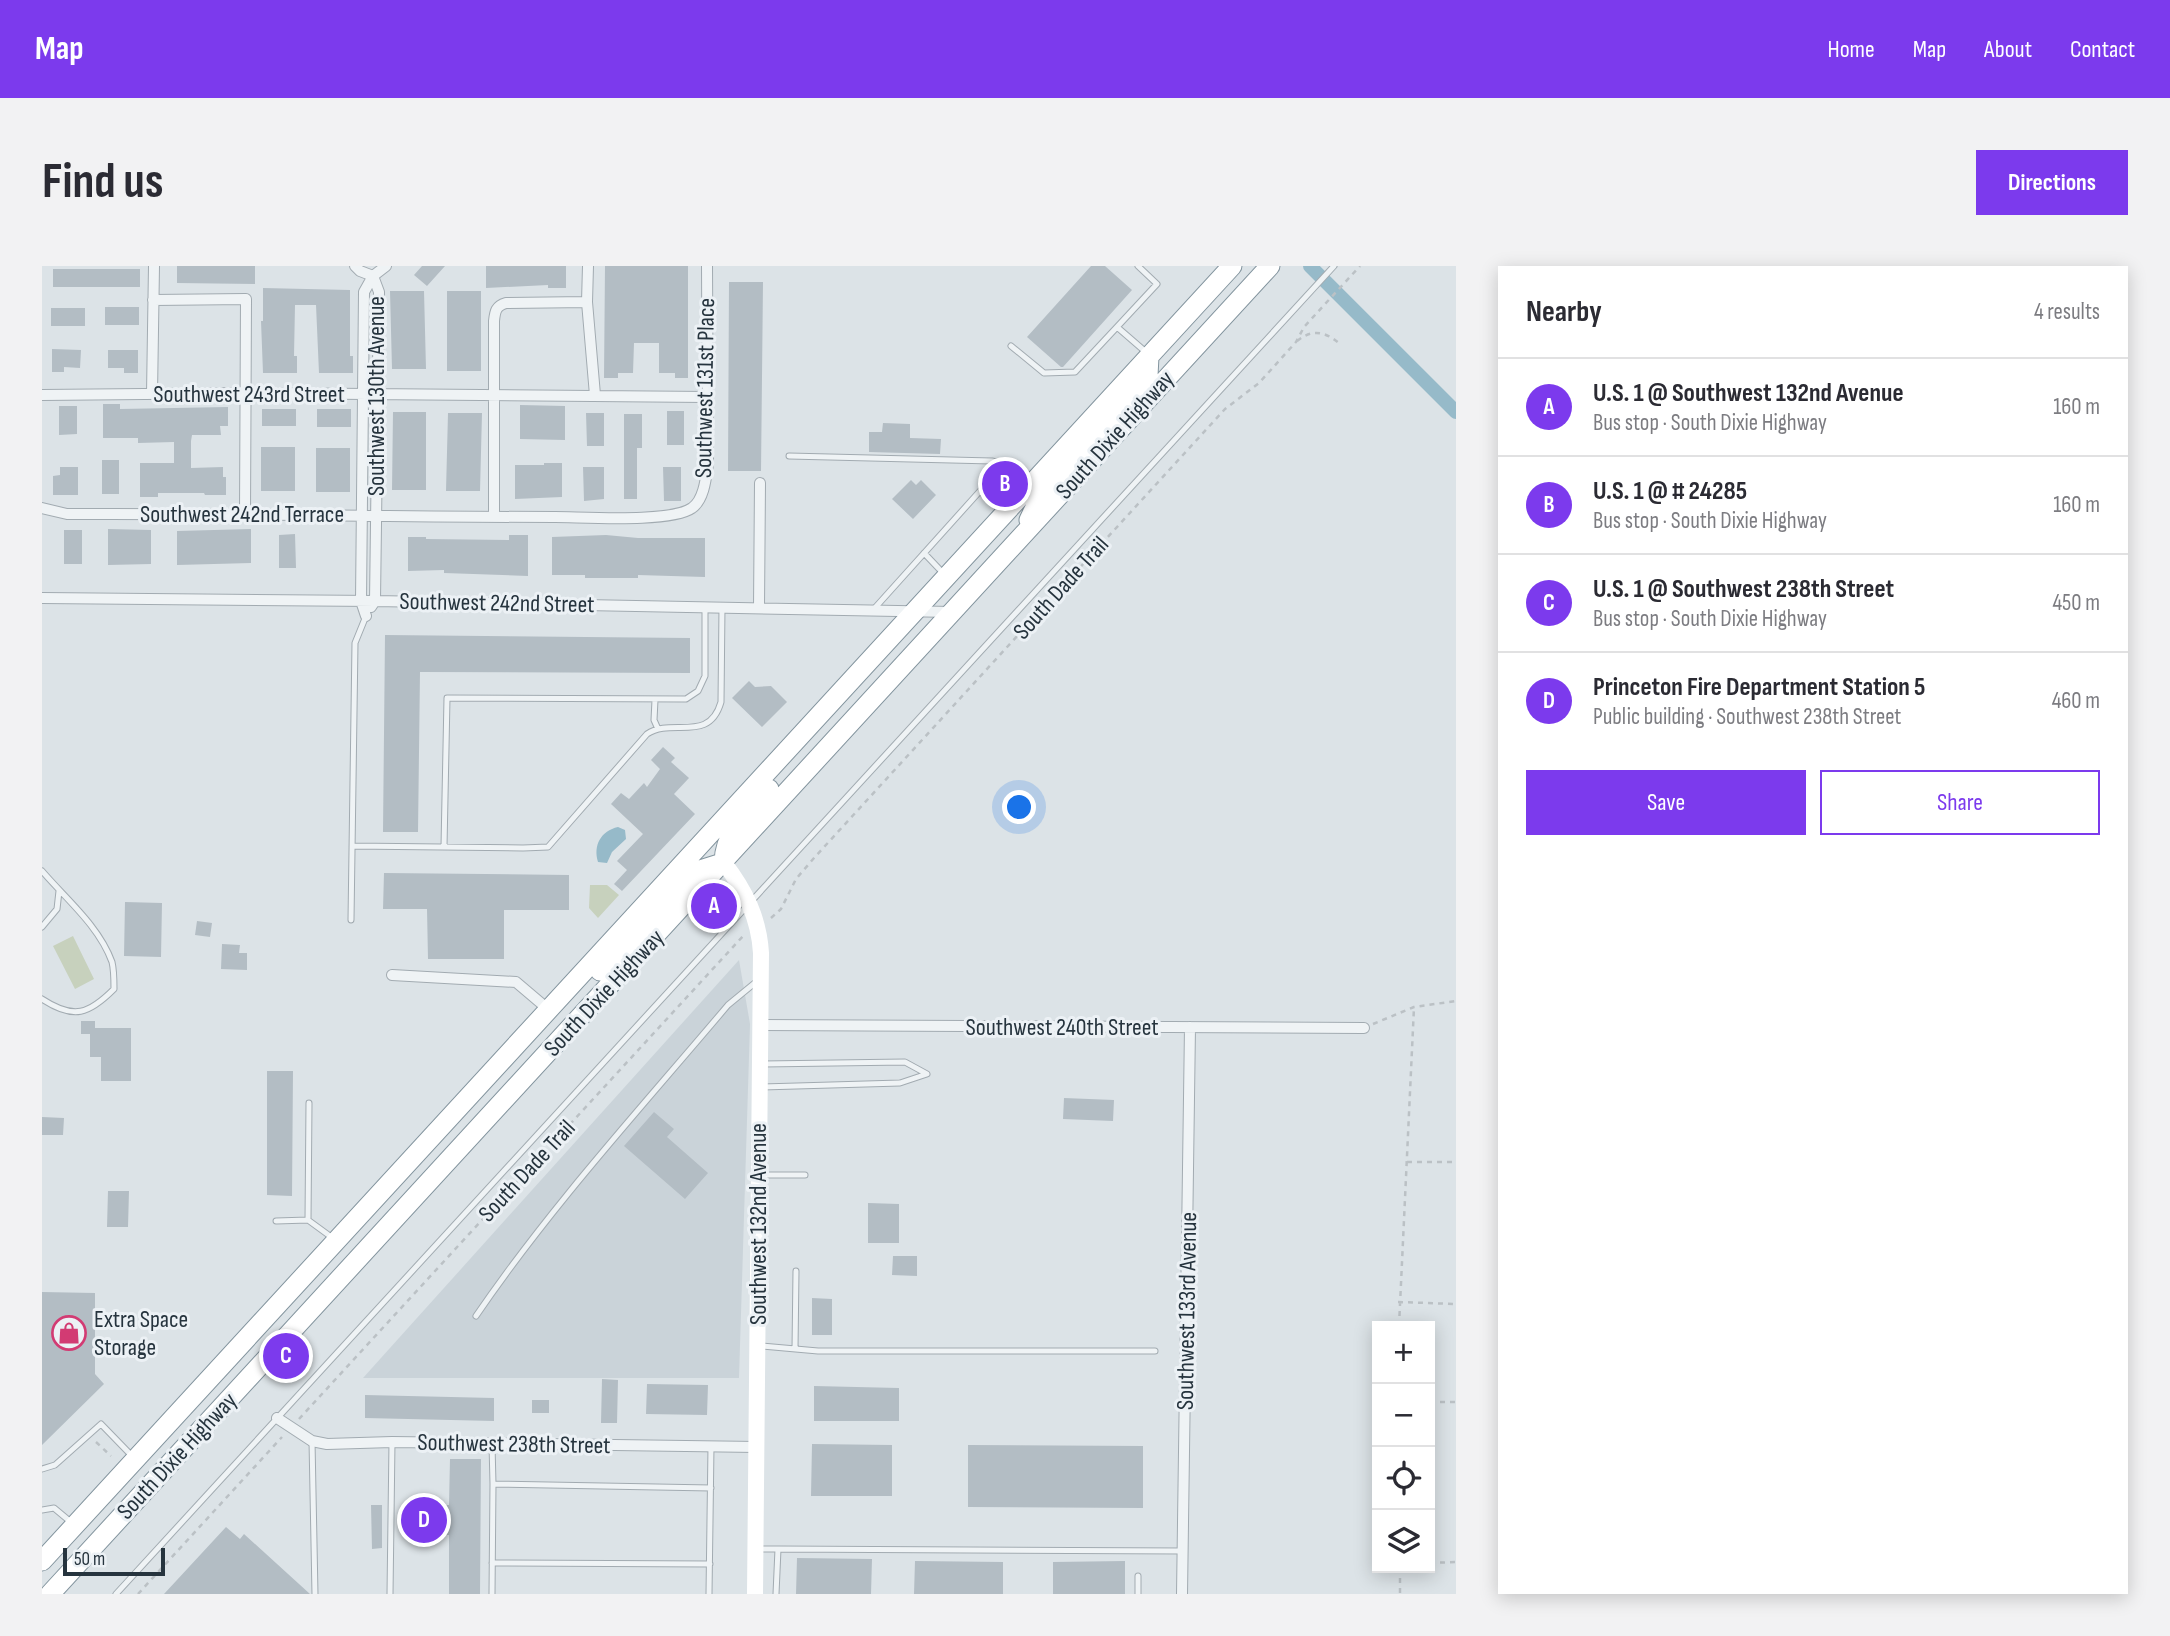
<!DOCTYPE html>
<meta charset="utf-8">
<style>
:root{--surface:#fff;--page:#f2f2f3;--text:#2b2b33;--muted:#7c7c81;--line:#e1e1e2;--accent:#7c3aed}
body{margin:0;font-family:"Sofia Sans Condensed",sans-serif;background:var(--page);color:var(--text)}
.controls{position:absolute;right:21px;bottom:21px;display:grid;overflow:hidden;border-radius:0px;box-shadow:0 4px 18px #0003}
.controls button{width:63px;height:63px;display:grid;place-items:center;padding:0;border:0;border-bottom:2px solid var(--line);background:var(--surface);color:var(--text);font:35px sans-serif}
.scale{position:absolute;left:21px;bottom:18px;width:102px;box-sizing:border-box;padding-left:7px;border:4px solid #26343e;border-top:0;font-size:19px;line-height:24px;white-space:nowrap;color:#26343e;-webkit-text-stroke:5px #ecf1f5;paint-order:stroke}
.you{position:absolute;left:978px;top:542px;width:24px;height:24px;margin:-18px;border:5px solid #fff;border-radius:50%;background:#1a73e8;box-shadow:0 0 0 10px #1a73e833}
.badge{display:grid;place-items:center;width:46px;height:46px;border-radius:50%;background:var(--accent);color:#fff;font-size:23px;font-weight:700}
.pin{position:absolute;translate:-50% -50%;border:4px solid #fff;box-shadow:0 2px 7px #0006}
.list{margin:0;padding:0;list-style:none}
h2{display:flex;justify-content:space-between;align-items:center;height:91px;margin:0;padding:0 28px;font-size:30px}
h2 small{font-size:23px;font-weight:400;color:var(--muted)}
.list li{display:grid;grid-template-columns:46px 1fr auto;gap:21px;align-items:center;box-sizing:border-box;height:98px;padding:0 28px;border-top:2px solid var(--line)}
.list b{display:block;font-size:26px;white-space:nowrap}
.list p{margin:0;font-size:23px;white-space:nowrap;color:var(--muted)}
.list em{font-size:23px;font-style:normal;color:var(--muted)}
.actions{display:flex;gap:14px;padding:21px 28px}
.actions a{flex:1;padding:16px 0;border:2px solid var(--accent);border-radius:0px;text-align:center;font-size:24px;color:var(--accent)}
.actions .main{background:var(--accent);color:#fff}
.icon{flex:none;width:38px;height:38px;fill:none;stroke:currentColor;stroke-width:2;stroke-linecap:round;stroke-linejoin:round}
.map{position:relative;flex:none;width:1414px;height:1328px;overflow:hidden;border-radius:0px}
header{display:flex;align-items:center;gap:42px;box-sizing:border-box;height:98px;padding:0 35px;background:var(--accent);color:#fff}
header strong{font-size:33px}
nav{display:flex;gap:38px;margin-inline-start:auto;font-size:24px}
.intro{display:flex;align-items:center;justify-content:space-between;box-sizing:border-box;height:168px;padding:0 42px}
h1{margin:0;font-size:49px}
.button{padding:18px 32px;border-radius:0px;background:var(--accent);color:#fff;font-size:24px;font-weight:700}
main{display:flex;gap:42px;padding:0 42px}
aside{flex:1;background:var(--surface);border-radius:0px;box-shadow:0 4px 18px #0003}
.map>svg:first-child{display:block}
</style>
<header>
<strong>Map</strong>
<nav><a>Home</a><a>Map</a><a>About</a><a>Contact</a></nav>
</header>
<div class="intro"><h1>Find us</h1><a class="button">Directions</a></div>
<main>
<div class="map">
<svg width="1414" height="1328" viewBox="0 0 1414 1328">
<rect width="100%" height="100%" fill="#dce3e7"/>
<path fill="#cad3d9" d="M697,694L708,758L697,1112H321Z"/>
<path fill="#c7d1bd" d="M548,619H565L577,629L556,652L547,642Z
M31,670L52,713L33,723L11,680Z"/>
<path fill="#96bac9" d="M576,561L583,564L584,573L570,586L565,597L556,596C551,579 559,565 576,561Z"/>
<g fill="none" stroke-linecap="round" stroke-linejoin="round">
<path stroke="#96bac9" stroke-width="14" d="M1268,0L1414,146"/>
</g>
<path fill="#b3bdc4" d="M135,0H213V18L135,17Z
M380,0H403L385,20L372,9Z
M444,0H524V22H506V19L444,22Z
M563,0H646V112H633V107H617V77H592L591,107H576V112H562Z
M1049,0H1063L1090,24L1021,101H1019L985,71Z
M11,3H98V21H11Z
M687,16H721L719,205H686Z
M221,22L308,24V90H311V107H277L274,39H253L252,90H255V107H221L219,55H221Z
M348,25H382L384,103H350Z
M405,25H439V105H405Z
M63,41H97V59H63Z
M9,42H43V60H9Z
M10,83L39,84L38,102L22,101V106H10Z
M66,84H96V107H82V102H66Z
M61,138H78V143L186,141V160H178L179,169H150L149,175V202L181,201V211H184V229H163L162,227H116V231H98V197H132V176L96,177V172H61Z
M478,139L523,140V174L478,173Z
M17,140H35V168L17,169Z
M220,143H254V160H220Z
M275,143H309V161H275Z
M625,145H642V179H625Z
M351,146H384V224H350Z
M406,147H440L438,225H404Z
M544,147H562V180H545Z
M582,148H600V182H595V233H582Z
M841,157L868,158V172L899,173L898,188L827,186V166H840Z
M219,181H253V225H219Z
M274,182H308V226H274Z
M60,194H77V228H60Z
M502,197H520V231L473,233V199H502Z
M18,201H36V229H11V210L18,209Z
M541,201H562V233L542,235Z
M621,201H639V235H622Z
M869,214L874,219L879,214L894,229L871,253L850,233Z
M66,263L109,264V298L66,299Z
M209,263V297L135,299V265Z
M22,264H40V298H22Z
M253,268L254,302H237V269Z
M467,269H486V310L402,307V304L366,305V271H384V273L467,274Z
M564,269L596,272H663V311L596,309V312H543V309H510V271Z
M343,369L648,372V407L378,406L376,566H341Z
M707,415L713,421L729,420L745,436L720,461L690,432Z
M621,481L633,492L629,496L647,512L632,528L653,548L580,625L572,618L585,604L575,595L601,568L569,538L579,527L587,533L602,517L605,521L618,503L609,494Z
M342,607L527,609V644H462V693H386L385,643H341Z
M83,636L120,637L119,691L82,690Z
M155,655L170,657L168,671L153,669Z
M180,678L198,679L197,687H205V704L179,703Z
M39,755H53V762H89V815H59V791H48V768H39Z
M225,805H251L250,930L225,929Z
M1022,832L1072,834L1071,855L1021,853Z
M612,846L632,863L625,871L666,907L643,933L582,880Z
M0,851L22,852L21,869H0Z
M66,925H87L86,961H65Z
M826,937L857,938V977H826Z
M851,990H875V1010L850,1009Z
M0,1026L53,1027V1108L62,1118L0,1179Z
M770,1032L790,1033V1069H770Z
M560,1113L576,1114L575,1157H559Z
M605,1118L666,1119L665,1149L604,1148Z
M772,1120L857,1122V1155H772Z
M323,1129L452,1132V1155L323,1152Z
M490,1134H507V1147H490Z
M770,1178L850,1179V1230H769Z
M926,1179L1101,1180V1242L926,1241Z
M408,1193H439L438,1328H407V1269H366V1240L407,1239Z
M329,1239H340V1282L330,1283Z
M184,1261L198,1273L202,1268L268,1328H122Z
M755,1292L830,1293L829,1328H754Z
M873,1295L961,1296V1328H872Z
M1083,1295V1328H1011V1296Z"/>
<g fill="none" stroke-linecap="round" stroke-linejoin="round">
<g stroke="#a2abb1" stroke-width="7">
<path id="lane" d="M1075,61L1115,18L1096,0
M969,80L1002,107L1033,106L1075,61L1105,87
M747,190L950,195L972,200L986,217
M882,287L902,308
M831,344L938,225L960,245
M613,434L612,454L616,463
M310,580L481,582L506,581L605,468C630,451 667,478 679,436L680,341
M402,581L405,432L644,433L656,425L663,410V341
M0,605C24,633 57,660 70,696C72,704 72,715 72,723C47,748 32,754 0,733
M309,654L313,377L324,350
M0,661L15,643L17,625
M720,821L858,817L885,808L863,796L721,798
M267,837L266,954L292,973
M720,909H763
M234,955L266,954
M434,1050C509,940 600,841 686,739L714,716
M719,1080L776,1085H1113
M753,1083L754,1005
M270,1175L273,1328
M450,1178L451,1218
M0,1203L13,1199L59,1158L91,1191
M0,1244L12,1242L30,1257
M714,1283H736
M450,1297L668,1298
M74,1328L1292,0
M348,1328L350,1176
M450,1328L451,1218L669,1222
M667,1328L669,1180
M734,1328L736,1283L1142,1285
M1096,1328V1310"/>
</g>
<g stroke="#a2abb1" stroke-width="12">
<path id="street" d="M313,0L318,5L331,10
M546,0L545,36L553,129
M111,34L204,33L203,249
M110,128L112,0
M0,129L205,127L665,131
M0,242L25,248C188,247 350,251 513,251C542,251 629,257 650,242C662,234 664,212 666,198L665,0
M452,251V55C453,45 454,40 464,37L545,36
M0,332L333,335L910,346
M329,341L333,335L337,26L331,10
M717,341L718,217
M324,350L319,335L322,26L331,10L344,0
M350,709L474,716L507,744
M718,759L1322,762
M235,1152L270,1175L285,1178L350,1176L715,1181
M1140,1328L1148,761"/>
</g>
<g stroke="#83949e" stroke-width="21">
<path id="highway" d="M987,254L1000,227L1101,118L1106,110L1107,90
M682,596C683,564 707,545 727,523
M558,705L647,611L658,604L677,598
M0,1295L1190,0
M8,1328L1228,0"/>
</g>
<path stroke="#bbc1c5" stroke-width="2.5" stroke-dasharray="5 5" stroke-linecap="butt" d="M1255,75C1271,62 1284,66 1298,78
M729,652L739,643L754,613L772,592L1183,143L1217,117L1254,76L1262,61L1318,0
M1331,758L1372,741L1414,735
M1365,896H1414
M1356,1036L1414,1038
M1357,1060L1372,741
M1388,1136H1414
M257,1153L702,669
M54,1176L69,1190
M1388,1297L1414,1296
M1358,1302V1328
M96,1328L240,1171"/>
<use href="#lane" stroke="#eff3f5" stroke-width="5"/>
<use href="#street" stroke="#eff3f5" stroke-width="10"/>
<path stroke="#fff" stroke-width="16" d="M682,597C703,624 717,652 719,687L713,1328"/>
<use href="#highway" stroke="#fff" stroke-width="19"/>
</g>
<defs>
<g id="shop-ring" transform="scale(1.75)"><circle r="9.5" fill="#ecf1f5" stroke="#d23b73" stroke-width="1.5"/><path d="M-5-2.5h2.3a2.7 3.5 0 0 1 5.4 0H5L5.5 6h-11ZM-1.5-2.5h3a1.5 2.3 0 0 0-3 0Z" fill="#d23b73"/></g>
</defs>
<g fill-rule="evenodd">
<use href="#shop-ring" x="27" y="1067"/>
</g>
<g text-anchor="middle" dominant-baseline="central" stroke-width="6" stroke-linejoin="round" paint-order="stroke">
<g font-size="24" fill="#26343e" stroke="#ecf1f5">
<text transform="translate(663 122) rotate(-89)">Southwest 131st Place</text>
<text x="207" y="128">Southwest 243rd Street</text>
<text transform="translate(334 130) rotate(-90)">Southwest 130th Avenue</text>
<text transform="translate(1073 169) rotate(-48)">South Dixie Highway</text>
<text x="200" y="248">Southwest 242nd Terrace</text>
<text transform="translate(1019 322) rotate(-48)">South Dade Trail</text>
<text transform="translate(455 337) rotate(1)">Southwest 242nd Street</text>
<text transform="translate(562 727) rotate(-47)">South Dixie Highway</text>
<text x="1020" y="761">Southwest 240th Street</text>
<text transform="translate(485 905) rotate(-47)">South Dade Trail</text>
<text transform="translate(716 958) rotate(-90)">Southwest 132nd Avenue</text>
<text transform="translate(1145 1045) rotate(-89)">Southwest 133rd Avenue</text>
<text transform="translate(472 1178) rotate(1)">Southwest 238th Street</text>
<text transform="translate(135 1190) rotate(-47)">South Dixie Highway</text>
</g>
<g font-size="24" fill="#26343e" stroke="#ecf1f5" text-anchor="start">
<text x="52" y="1053">Extra Space<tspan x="52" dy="28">Storage</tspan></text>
</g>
</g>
</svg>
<div class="controls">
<button>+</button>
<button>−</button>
<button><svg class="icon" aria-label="locate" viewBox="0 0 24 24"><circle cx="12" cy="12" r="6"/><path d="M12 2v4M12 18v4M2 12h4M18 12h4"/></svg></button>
<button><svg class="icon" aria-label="layers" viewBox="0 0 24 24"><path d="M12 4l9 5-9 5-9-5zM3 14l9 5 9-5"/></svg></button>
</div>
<div class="scale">50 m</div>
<div class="you"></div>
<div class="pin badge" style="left:672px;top:640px">A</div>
<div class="pin badge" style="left:963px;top:218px">B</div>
<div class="pin badge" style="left:244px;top:1090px">C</div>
<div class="pin badge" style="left:382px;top:1254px">D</div>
</div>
<aside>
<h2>Nearby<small>4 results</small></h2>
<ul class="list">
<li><span class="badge">A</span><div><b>U.S. 1 @ Southwest 132nd Avenue</b><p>Bus stop · South Dixie Highway</p></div><em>160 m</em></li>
<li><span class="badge">B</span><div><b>U.S. 1 @ # 24285</b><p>Bus stop · South Dixie Highway</p></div><em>160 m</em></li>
<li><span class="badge">C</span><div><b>U.S. 1 @ Southwest 238th Street</b><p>Bus stop · South Dixie Highway</p></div><em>450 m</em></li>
<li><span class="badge">D</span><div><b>Princeton Fire Department Station 5</b><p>Public building · Southwest 238th Street</p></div><em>460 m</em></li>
</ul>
<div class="actions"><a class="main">Save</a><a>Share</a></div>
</aside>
</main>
